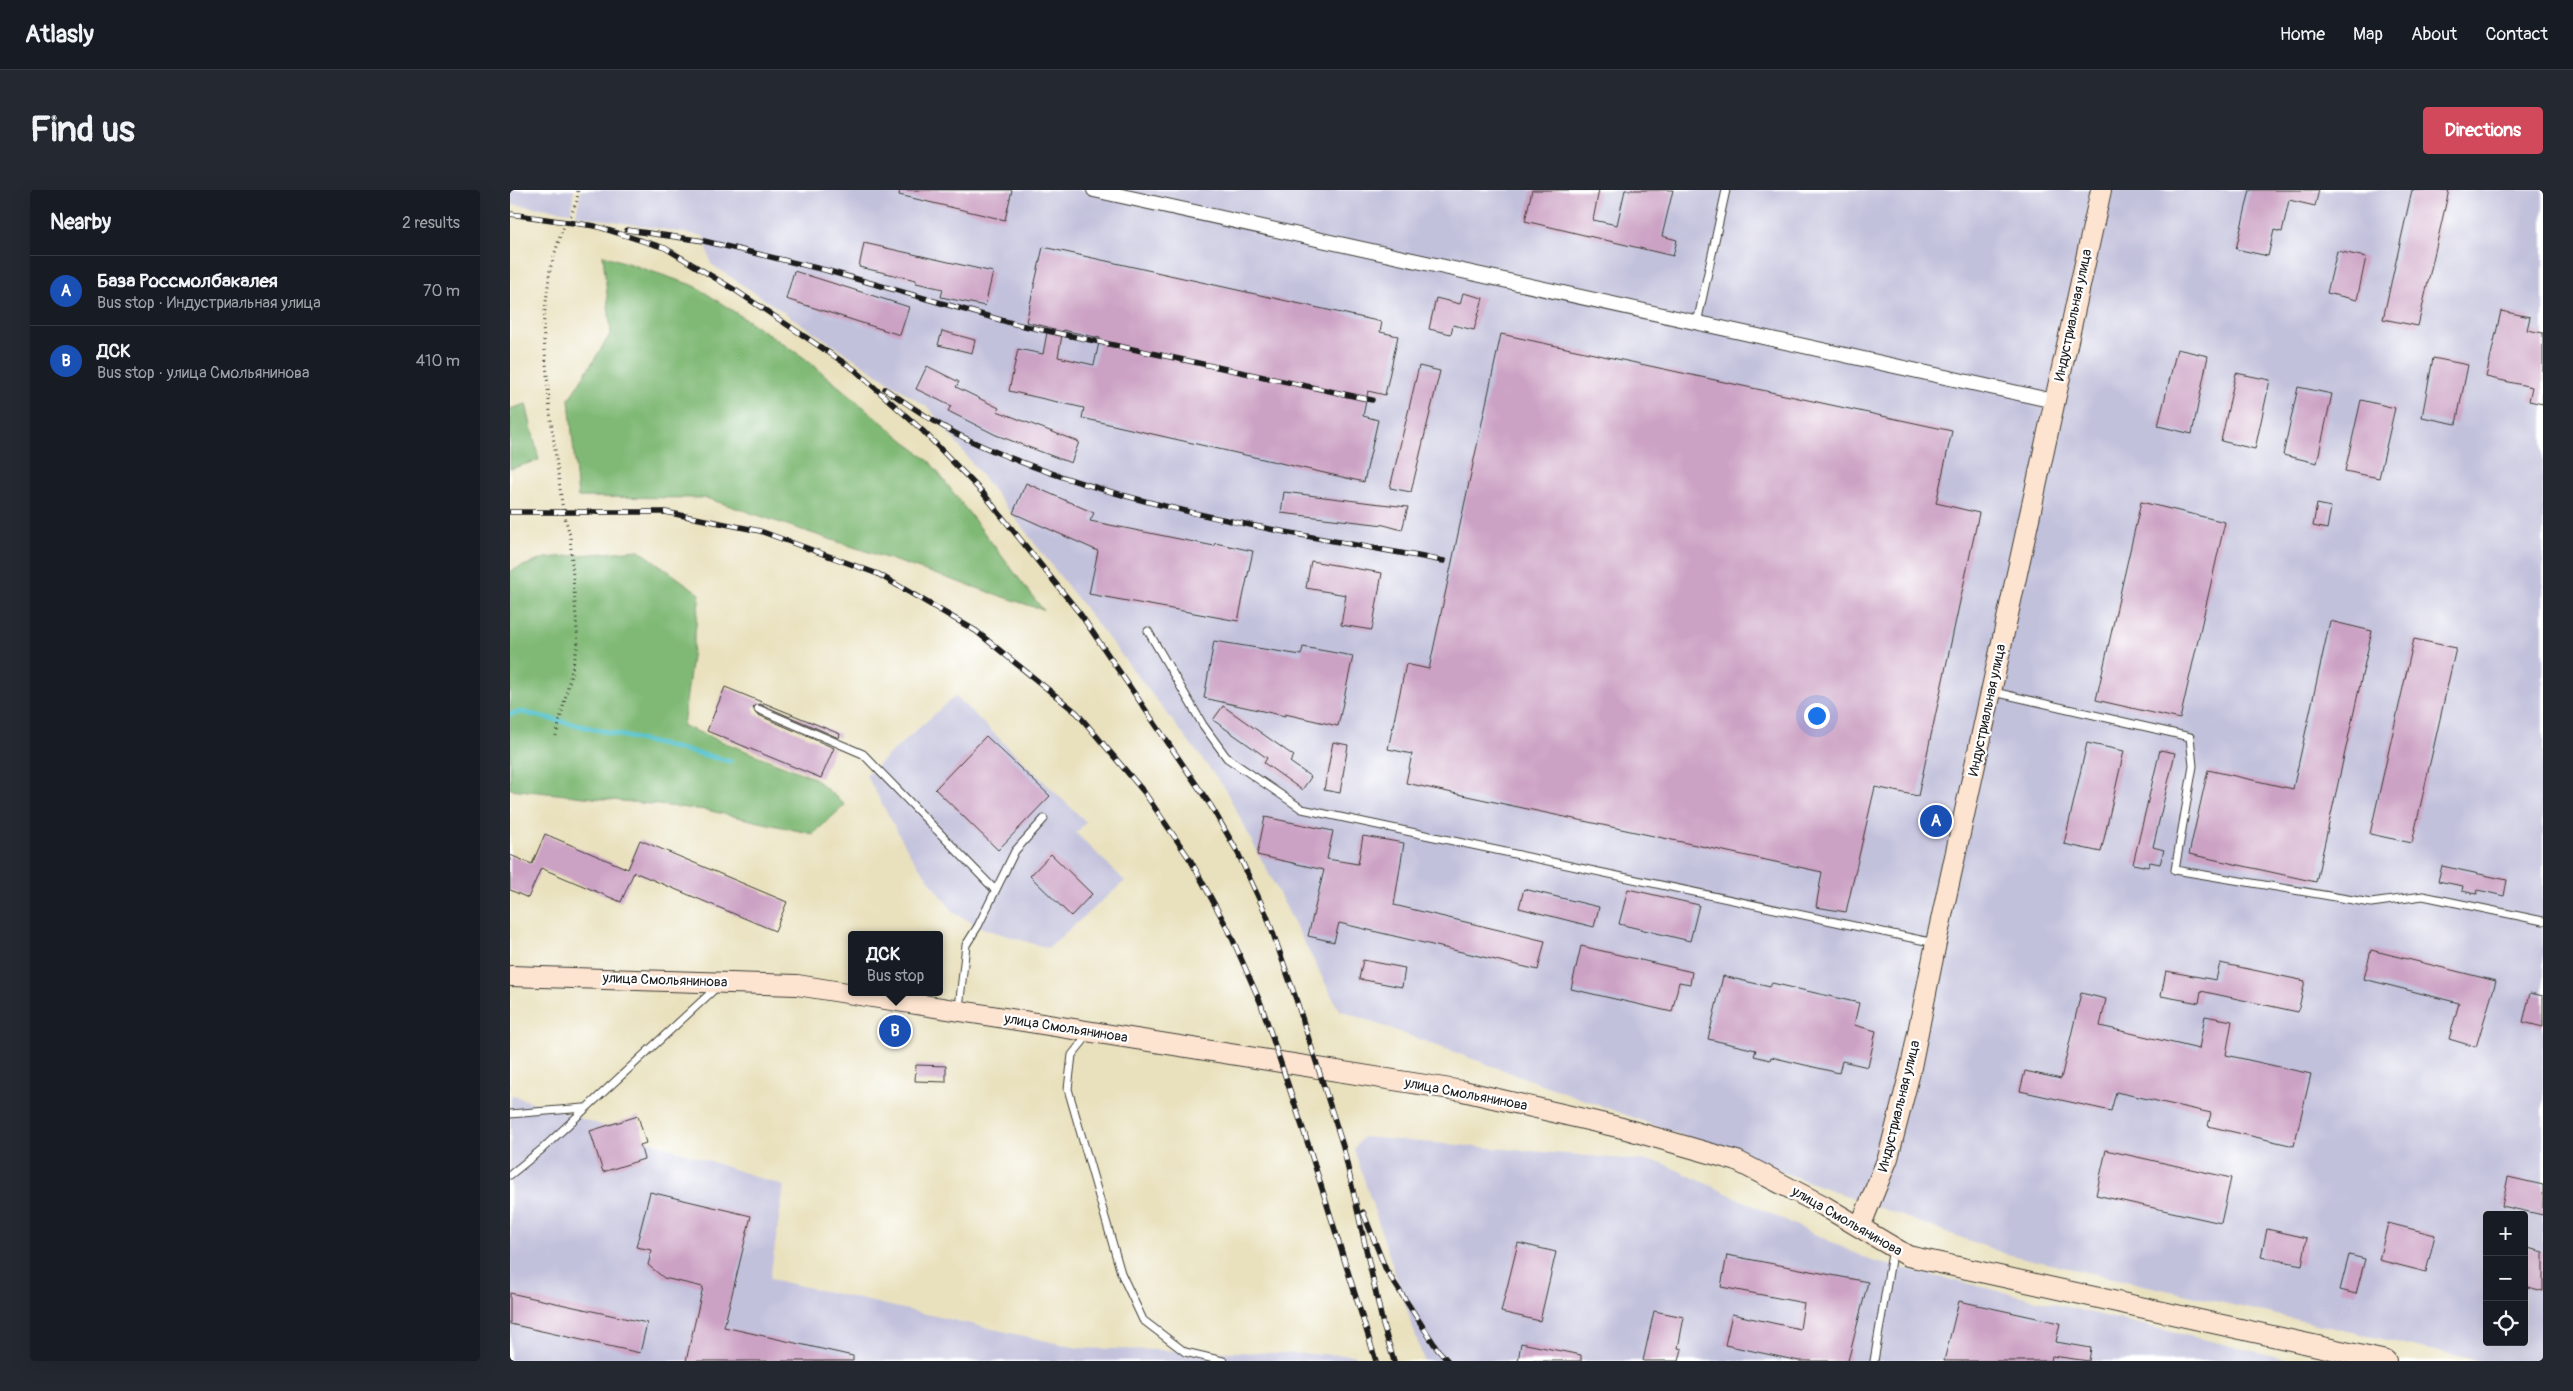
<!DOCTYPE html>
<meta charset="utf-8">
<style>
:root{--surface:#171b24;--page:#242831;--text:#f1f3f6;--muted:#9ea1a6;--line:#363941;--accent:#d1495b}
body{margin:0;font-family:Pangolin,sans-serif;background:var(--page);color:var(--text)}
.controls{position:absolute;right:15px;bottom:15px;display:grid;overflow:hidden;border-radius:5px;box-shadow:0 5px 20px #0002}
.controls button{width:45px;height:45px;display:grid;place-items:center;padding:0;border:0;border-bottom:1px solid var(--line);background:var(--surface);color:var(--text);font:25px sans-serif}
.you{position:absolute;left:1306px;top:525px;width:18px;height:18px;margin:-12px;border:4px solid #fff;border-radius:50%;background:#1a73e8;box-shadow:0 0 0 8px #1a73e833}
.badge{display:grid;place-items:center;width:32px;height:32px;border-radius:50%;background:var(--accent);color:#fff;font-size:16px;font-weight:700}
.pin{position:absolute;translate:-50% -50%;border:2px solid #fff;box-shadow:0 1px 5px #0006}
.popup{position:absolute;left:338px;top:741px;width:95px;height:65px;box-sizing:border-box;display:grid;place-content:center;border-radius:5px;background:var(--surface);filter:drop-shadow(0 1px 4px #0005);font-size:16px;white-space:nowrap;color:var(--muted)}
.popup b{font-size:19px;color:var(--text)}
.popup::after{content:'';position:absolute;left:50%;top:100%;margin-left:-10px;border:10px solid transparent;border-top-color:var(--surface)}
.list{margin:0;padding:0;list-style:none}
h2{display:flex;justify-content:space-between;align-items:center;height:65px;margin:0;padding:0 20px;font-size:21px}
h2 small{font-size:16px;font-weight:400;color:var(--muted)}
.list li{display:grid;grid-template-columns:32px 1fr auto;gap:15px;align-items:center;box-sizing:border-box;height:70px;padding:0 20px;border-top:1px solid var(--line)}
.list b{display:block;font-size:19px;white-space:nowrap}
.list p{margin:0;font-size:16px;white-space:nowrap;color:var(--muted)}
.list em{font-size:16px;font-style:normal;color:var(--muted)}
.icon{flex:none;width:28px;height:28px;fill:none;stroke:currentColor;stroke-width:2;stroke-linecap:round;stroke-linejoin:round}
.map{position:relative;flex:none;width:2033px;height:1171px;overflow:hidden;border-radius:5px}
header{display:flex;align-items:center;gap:30px;box-sizing:border-box;height:70px;padding:0 25px;background:var(--surface);border-bottom:1px solid var(--line)}
header strong{font-size:24px}
nav{display:flex;gap:28px;margin-inline-start:auto;font-size:18px}
.intro{display:flex;align-items:center;justify-content:space-between;box-sizing:border-box;height:120px;padding:0 30px}
h1{margin:0;font-size:35px}
.button{padding:12px 22px;border-radius:5px;background:var(--accent);color:#fff;font-size:18px;font-weight:700}
main{display:flex;gap:30px;padding:0 30px}
aside{flex:1;background:var(--surface);border-radius:5px;box-shadow:0 5px 20px #0002}
.map>svg:first-child{display:block}
</style>
<header>
<strong>Atlasly</strong>
<nav><a>Home</a><a>Map</a><a>About</a><a>Contact</a></nav>
</header>
<div class="intro"><h1>Find us</h1><a class="button">Directions</a></div>
<main>
<aside>
<h2>Nearby<small>2 results</small></h2>
<ul class="list">
<li><span class="badge" style="background:#1a4fb4">A</span><div><b>База Россмолбакалея</b><p>Bus stop · Индустриальная улица</p></div><em>70 m</em></li>
<li><span class="badge" style="background:#1a4fb4">B</span><div><b>ДСК</b><p>Bus stop · улица Смольянинова</p></div><em>410 m</em></li>
</ul>
</aside>
<div class="map">
<svg width="2033" height="1171" viewBox="0 0 2033 1171">
<rect width="100%" height="100%" fill="#fff"/>
<filter id="ink" filterUnits="userSpaceOnUse"><feTurbulence type="fractalNoise" baseFrequency=".02" numOctaves="2"/><feDisplacementMap in="SourceGraphic" scale="10" xChannelSelector="R" yChannelSelector="G"/><feConvolveMatrix kernelMatrix="1 2 1 2 8 2 1 2 1" color-interpolation-filters="sRGB"/></filter>
<filter id="wash" filterUnits="userSpaceOnUse"><feTurbulence type="fractalNoise" baseFrequency=".0096" numOctaves="4" result="noise"/><feDisplacementMap in="SourceGraphic" scale="20" xChannelSelector="R" yChannelSelector="G"/><feGaussianBlur stdDeviation="1.12" result="paint"/><feColorMatrix in="noise" values="0 0 0 0 0 0 0 0 0 0 0 0 0 0 0 0 0 1.4 0 .05"/><feComposite in="paint" operator="in"/></filter>
<g filter="url(#wash)">
<rect width="100%" height="100%" fill="#e9e1be"/>
<path fill="#c2c1dc" fill-rule="evenodd" d="M0,0H64L61,22L0,14Z
M71,0H2033V1171H1970L1496,1064L829,820L714,597L420,219L201,74L194,46L66,25ZM1977,1025H2014V1152H1977Z
M445,506L576,632L566,643L615,691L538,758L475,739L444,723L401,666L356,585Z
M1,905L274,996L260,1089L568,1158L845,1165L847,1171H0Z
M853,947L1150,972L1362,1071L1785,1171H914L844,959Z"/>
<path fill="#80b976" stroke="#4e6a49" d="M93,65L185,96L293,167L420,272L533,420L196,308L68,307L59,209L101,143Z
M16,214L29,270L0,279V219Z
M129,360L190,404L173,536L304,588L335,615L303,644L196,620L0,599V381L35,368Z"/>
<g fill="none" stroke-linecap="round" stroke-linejoin="round">
<path stroke="#56c3ce" stroke-width="5" d="M0,524L12,522L220,571"/>
</g>
<g id="blocks">
<path fill="#cca2c4" fill-rule="evenodd" d="M390,0H502L495,30L389,5Z
M1022,0H1089L1083,30L1107,35L1115,0H1163L1152,46L1167,50L1163,66L1015,31Z
M1740,0H1809L1805,16L1779,10L1772,42L1764,40L1758,66L1726,59Z
M1902,0H1939L1908,136L1873,129Z
M354,53L483,82L475,116L431,107L433,99L406,93V90L349,77Z
M533,57L872,132L870,142L888,146L875,205L858,201L853,226L868,230L854,292L572,228L574,218L499,201L508,159L533,164L538,137L516,132ZM553,140L590,148L584,175L548,167Z
M1827,61L1856,67L1847,110L1817,103Z
M284,81L399,117L390,145L276,109Z
M953,103L973,108L964,140L943,135L941,144L919,139L926,108L950,114Z
M1991,121L2020,127L2017,140L2033,143V214L2019,211L2022,197L1976,187Z
M432,141L465,150L462,163L428,155Z
M991,144L1442,241L1426,313L1469,323L1408,606L1365,597L1336,722L1306,717L1312,682L896,593L902,564L878,559L896,474L919,479Z
M1667,159L1698,166L1682,244L1648,236Z
M1923,168L1958,175L1946,234L1912,227Z
M417,176L449,192L446,197L489,218L487,221L569,252L561,273L486,245L438,221L441,216L406,199Z
M909,176L930,181L901,302L880,298Z
M1726,183L1760,190L1745,259L1711,251Z
M1788,197L1822,204L1807,273L1773,265Z
M1851,210L1885,218L1869,288L1835,281Z
M516,293L584,323L580,331L704,356L705,353L743,361L728,431L579,404L588,361L503,323Z
M774,302L862,313L898,317L892,340L874,335L771,323Z
M1631,312L1715,332L1670,529L1586,510Z
M1807,314L1821,317L1817,339L1803,336Z
M801,371L872,383L862,440L831,435L836,405L796,398Z
M1820,431L1862,441L1806,692L1679,664L1698,580L1783,599Z
M1904,449L1946,458L1902,653L1860,644Z
M704,451L791,465L793,457L843,466L828,536L775,524V526L694,508Z
M215,497L330,544L329,548L250,514L243,517L246,524L324,558L311,588L197,541Z
M713,516L784,566L780,572L801,587L792,600L754,573L757,568L703,530Z
M476,546L540,606L488,660L425,599Z
M823,552L838,555L830,603L814,600Z
M1577,553L1614,561L1591,662L1554,654Z
M1650,560L1665,563L1643,657L1654,660L1650,674L1640,672L1638,677L1623,674Z
M755,627L823,641L817,669L848,674L853,646L894,653L884,715L1035,751L1028,780L829,733L824,752L798,746L814,680L747,665Z
M35,644L118,679L130,650L277,712L265,741L124,682L111,712L31,678L18,708L0,700V665L22,674Z
M541,664L582,704L561,726L520,686Z
M1932,676L1997,690L1994,706L1968,700L1967,704L1952,701L1953,696L1928,691Z
M1014,699L1089,717L1084,737L1009,718Z
M1118,699L1189,715L1180,751L1109,734Z
M1071,756L1182,782L1180,794L1169,792L1162,822L1061,799Z
M1861,760L1986,791L1966,857L1939,849L1949,813L1854,789Z
M853,770L895,778L892,797L849,789Z
M1710,773L1795,791L1788,822L1691,801L1689,813L1651,806L1656,781L1706,790Z
M1213,786L1260,797L1262,793L1349,813L1344,835L1366,841L1358,877L1332,871L1329,883L1261,867L1260,870L1244,866L1246,860L1198,849Z
M1571,803L1596,809L1590,836L1689,859L1695,826L1722,831L1716,865L1801,884L1784,956L1698,936L1701,923L1606,902L1601,921L1510,901L1515,881L1551,889Z
M2020,803L2033,806V837L2013,832Z
M406,875L436,876V892L405,891Z
M128,926L136,953L130,955L134,969L93,982L80,941Z
M1596,960L1721,988L1711,1033L1586,1005Z
M1998,987L2033,995V1025L1992,1016Z
M140,1002L241,1026L214,1137L343,1166V1171H176L193,1097L154,1088L138,1075L142,1060L126,1057Z
M1878,1033L1925,1045L1916,1082L1869,1070Z
M1757,1039L1797,1048L1792,1075L1751,1067Z
M1008,1053L1046,1062L1030,1131L991,1122Z
M2014,1057L2033,1062V1101L2014,1096Z
M1217,1065L1358,1092L1338,1171H1289L1215,1155L1222,1124L1290,1139L1294,1113L1211,1097Z
M1839,1065L1855,1069L1846,1104L1830,1100Z
M0,1103L137,1133L130,1163L0,1134Z
M1449,1111L1550,1133L1546,1152L1581,1158L1579,1171L1542,1166L1541,1171H1434Z
M1144,1121L1174,1127L1168,1158L1172,1159L1169,1171H1133Z
M1011,1153L1071,1165V1171H1008Z"/>
</g>
</g>
<g filter="url(#ink)">
<use href="#blocks" fill-opacity="0" stroke="#3b3a34" stroke-width="1"/>
<g fill="none" stroke-linecap="round" stroke-linejoin="round">
<g stroke="#3b3a34" stroke-width="9">
<path id="lane" d="M1187,133L1216,0
M638,441L693,535L717,568L792,619L1425,753
M1484,502L1680,547L1683,576L1665,680L1861,713L1913,706L2033,731
M248,519L353,564L485,700
M449,818L456,755L468,736L505,661L534,629
M578,845L562,865L558,899L611,1083L633,1130L675,1162L713,1171
M0,924L74,918
M0,985L31,960L207,797
M1364,1171L1383,1058"/>
</g>
<g stroke="#3b3a34" stroke-width="16">
<path id="street" d="M584,0L1544,211"/>
</g>
<g stroke="#3b3a34" stroke-width="22">
<path id="secondary" d="M0,786L287,795L953,901L1112,938L1227,971L1314,1016L1398,1066L1876,1171
M1350,1037L1378,968L1400,882L1426,753L1591,0"/>
</g>
<path stroke="#3b3a34" stroke-width="3" stroke-dasharray="1 4" stroke-linecap="butt" d="M46,546L68,455L60,345L53,321L40,222L33,137L40,79L52,40L58,32L67,11L68,0"/>
<use href="#lane" stroke="#fff" stroke-width="7"/>
<use href="#street" stroke="#fff" stroke-width="14"/>
<use href="#secondary" stroke="#fde4d0" stroke-width="20"/>
<g stroke="#1c1c1c" stroke-width="5.5">
<path id="rail" d="M0,24L85,36L155,58L225,100L345,180L413,241L473,303L571,425L701,616L727,661L757,726L786,809L833,956L873,1135L884,1171
M117,40L194,51L315,80L505,134L862,210
M375,199C402,217 429,236 459,250C602,317 779,342 934,371
M0,322H155L250,341L368,384L466,441L567,523L634,602L681,671L719,741L751,814L798,954L866,1171
M853,1022L876,1080L928,1160L938,1171"/>
</g>
<use href="#rail" stroke="#fff" stroke-width="4" stroke-dasharray="11" stroke-linecap="butt"/>
</g>
</g>
<g text-anchor="middle" dominant-baseline="central" stroke-width="4.5" stroke-linejoin="round" paint-order="stroke">
<g font-size="14" fill="#1c1c1c" stroke="#fff">
<text transform="translate(1563 125) rotate(-78)">Индустриальная улица</text>
<text transform="translate(1477 520) rotate(-78)">Индустриальная улица</text>
<text transform="translate(155 790) rotate(2)">улица Смольянинова</text>
<text transform="translate(556 838) rotate(9)">улица Смольянинова</text>
<text transform="translate(956 904) rotate(11)">улица Смольянинова</text>
<text transform="translate(1389 916) rotate(-76)">Индустриальная улица</text>
<text transform="translate(1337 1031) rotate(30)">улица Смольянинова</text>
</g>
</g>
</svg>
<div class="controls">
<button>+</button>
<button>−</button>
<button><svg class="icon" aria-label="locate" viewBox="0 0 24 24"><circle cx="12" cy="12" r="6"/><path d="M12 2v4M12 18v4M2 12h4M18 12h4"/></svg></button>
</div>
<div class="you"></div>
<div class="pin badge" style="left:1426px;top:631px;background:#1a4fb4">A</div>
<div class="pin badge" style="left:385px;top:841px;background:#1a4fb4">B</div>
<div class="popup"><b>ДСК</b>Bus stop</div>
</div>
</main>
